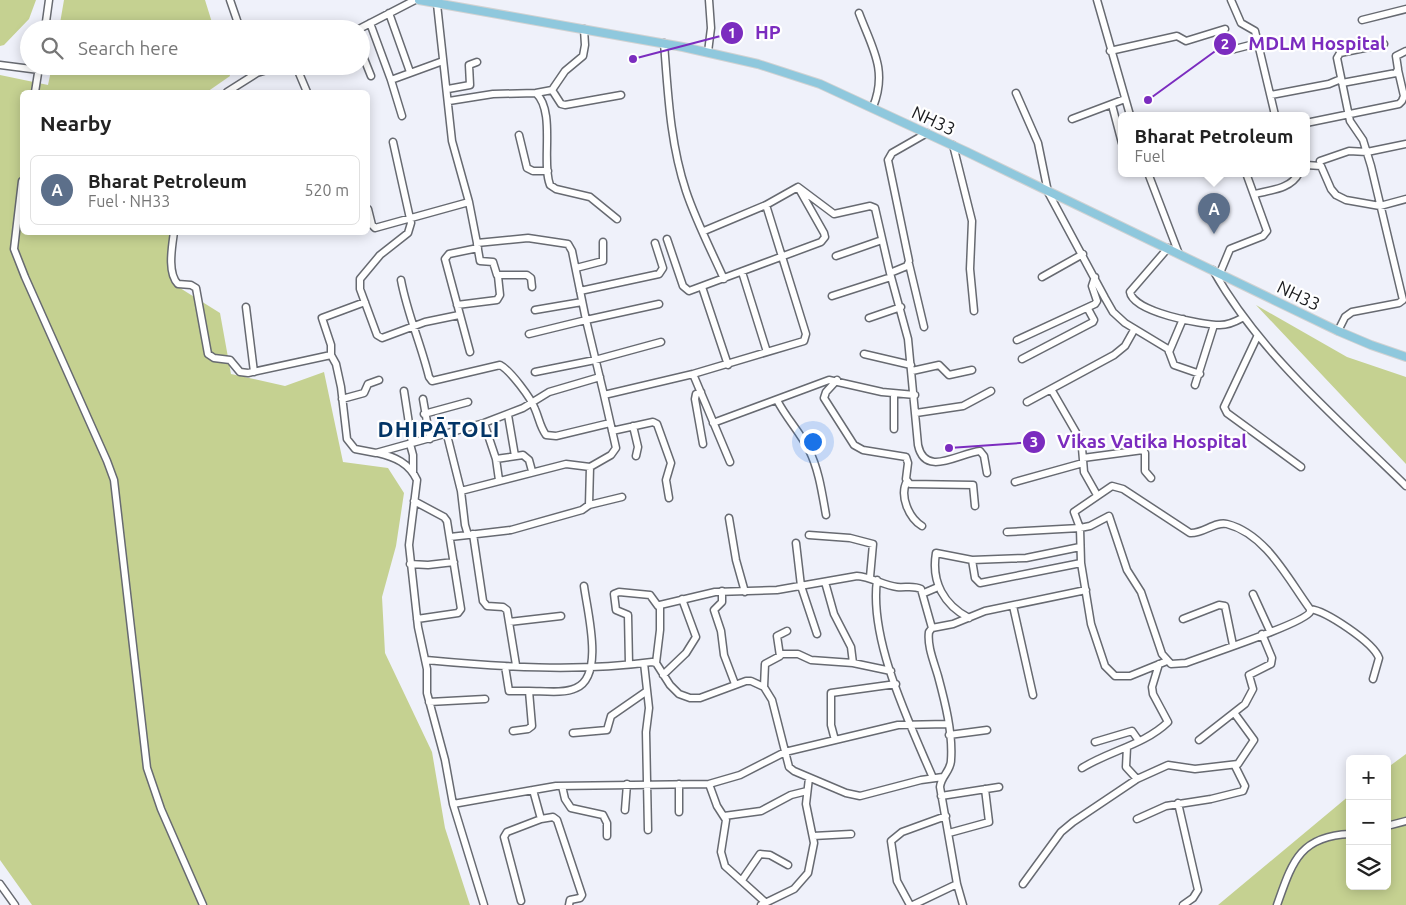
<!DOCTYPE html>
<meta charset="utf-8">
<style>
:root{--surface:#fff;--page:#f2f2f2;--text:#222;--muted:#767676;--line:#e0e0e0;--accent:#111827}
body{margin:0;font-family:Ubuntu,sans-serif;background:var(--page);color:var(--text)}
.controls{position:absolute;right:15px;bottom:15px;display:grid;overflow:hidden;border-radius:8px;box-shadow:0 2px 12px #0003}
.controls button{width:45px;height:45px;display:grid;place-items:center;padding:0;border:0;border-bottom:1px solid var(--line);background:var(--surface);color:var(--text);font:25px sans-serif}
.you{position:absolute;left:812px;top:441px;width:18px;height:18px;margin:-12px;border:4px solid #fff;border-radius:50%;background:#1a73e8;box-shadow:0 0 0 8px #1a73e833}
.badge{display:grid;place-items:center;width:32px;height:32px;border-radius:50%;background:var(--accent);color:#fff;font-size:16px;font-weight:700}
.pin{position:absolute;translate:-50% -41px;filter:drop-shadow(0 1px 2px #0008)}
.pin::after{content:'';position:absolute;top:26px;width:18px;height:15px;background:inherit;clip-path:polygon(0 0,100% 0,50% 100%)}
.popup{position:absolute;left:1118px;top:112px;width:192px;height:65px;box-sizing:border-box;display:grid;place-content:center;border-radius:8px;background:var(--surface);filter:drop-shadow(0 1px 4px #0005);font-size:16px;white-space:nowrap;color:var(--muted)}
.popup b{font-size:19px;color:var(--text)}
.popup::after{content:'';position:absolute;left:50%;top:100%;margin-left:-10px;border:10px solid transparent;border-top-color:var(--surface)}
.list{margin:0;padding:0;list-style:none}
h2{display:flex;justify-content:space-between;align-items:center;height:65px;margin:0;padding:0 20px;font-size:21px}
h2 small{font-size:16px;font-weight:400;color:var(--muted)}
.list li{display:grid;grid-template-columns:32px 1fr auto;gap:15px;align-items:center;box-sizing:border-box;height:70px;margin:0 10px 10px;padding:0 10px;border:1px solid var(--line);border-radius:8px}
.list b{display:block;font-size:19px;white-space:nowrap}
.list p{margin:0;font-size:16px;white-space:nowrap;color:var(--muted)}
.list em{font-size:16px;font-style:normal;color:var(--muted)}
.icon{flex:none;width:28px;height:28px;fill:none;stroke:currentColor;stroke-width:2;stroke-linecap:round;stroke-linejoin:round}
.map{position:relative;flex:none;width:1406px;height:905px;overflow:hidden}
.search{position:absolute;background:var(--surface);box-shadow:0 2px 12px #0003;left:20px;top:20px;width:350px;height:55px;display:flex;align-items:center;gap:12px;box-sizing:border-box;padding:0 18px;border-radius:28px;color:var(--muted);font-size:19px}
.panel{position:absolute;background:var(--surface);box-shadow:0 2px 12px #0003;left:20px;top:90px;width:350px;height:145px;border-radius:8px}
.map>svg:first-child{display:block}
</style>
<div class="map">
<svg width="1406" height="905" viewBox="0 0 1406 905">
<rect width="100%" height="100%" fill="#eff1fa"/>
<path fill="#c5d191" d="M0,0H36L29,19L4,45L0,46Z
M64,0H205L214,29H59Z
M52,66H227L230,76L207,92H22V232L170,233L168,262L172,283L220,313L231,374L285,386L324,372L343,462L388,468L404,493L396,546L382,597L385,653L432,752L445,828L470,905H32L0,860V75L48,85Z
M1256,305L1347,357L1406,377V464Z
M1406,754V905H1218L1350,795V886H1387V768Z"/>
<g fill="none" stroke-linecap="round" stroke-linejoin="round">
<g stroke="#676a71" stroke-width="9">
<path id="minor" d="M230,0L240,29
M1097,0L1130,115
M1231,0L1241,23L1255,31L1275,115
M437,4L452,141L469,202L477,243L528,238L568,244L572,251L586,320L659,304
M389,13L410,72
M859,13C872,48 888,70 873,107
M1362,20L1406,9
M370,23L391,80
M45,29L49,0
M359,29L415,0
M664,43C668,93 670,143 686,191C696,221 711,250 724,279
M361,51L371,76
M1110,51L1177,36L1186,41L1225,29
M1227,51L1258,43
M708,52L711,28L709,0
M0,65L39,70
M254,66L257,73L280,66
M296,66L307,92
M1342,83L1396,73L1398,69L1396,56L1406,51
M448,89L470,85L469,65L477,62
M552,90L565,71L583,56L585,45L584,29
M35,92L39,67
M227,92L257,73
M536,93L552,90L561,104L565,105L621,95
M1016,93L1038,143L1048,192L1105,298L1113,312L1125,323L1168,349L1174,365L1200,374
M1271,95L1329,84L1341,79
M449,101L493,94L536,93C556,112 541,162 550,185L556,189L590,197L617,219
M1112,105L1122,143
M402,116L391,80L443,61
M1072,119L1125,99
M1306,123L1399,104L1402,101L1404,96L1398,70
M927,133L892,153L888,160L909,261L907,266L890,273L908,339L918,445C925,478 959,453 980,451L984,456L987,473
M519,135L527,168L533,171H548
M393,142L411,223L408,233L380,255L360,279V289L377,335L382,338L425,322L459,315
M953,145L972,221L970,269L974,311
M1320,161L1349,151L1367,152L1406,144
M1306,165L1321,166L1331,189L1336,195L1346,200L1380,206L1406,199
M1148,173L1179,254
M22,181L14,249L25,277L107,461L114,480L147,768L161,809L203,905
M1255,194C1271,190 1291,189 1299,173
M368,209L372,225L375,228L469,202
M704,231L766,205L798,187L834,214L870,206L875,208L890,273
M174,232C172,247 167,273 178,284L191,285L196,288L208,354L214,358L230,360L240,372L248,373L331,355L336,364L341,387L347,439L355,449L376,453L484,423L523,408L549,392L600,377
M667,239L683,286L689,291L821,242L825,237L824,233L798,187
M477,244L480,261L493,262L497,275H527L531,278L532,287
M1168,248L1130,292C1133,312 1202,325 1220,325C1229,325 1235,322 1242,318
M836,256L882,240
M909,264L924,327
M576,268L603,261V242
M1213,270C1261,355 1337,418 1406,486
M742,272L767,352
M1220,273L1230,249L1263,236L1267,231L1246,173
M1042,277L1083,254
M401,280C407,313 421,344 429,377L432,381L500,365C510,370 531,398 535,409C539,418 540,427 546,435L556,436L610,423
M702,287L728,365
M580,291L659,274L663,268L655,243
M832,296L891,277
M457,305L497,300L500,295L498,276
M246,307L254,372
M535,310L582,302
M869,318L901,307
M1338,331L1345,317L1352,312L1399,303L1403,300L1371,166L1363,140L1350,121L1337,58L1340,53L1384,44
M529,334L586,320L604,395L693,374L804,341L806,334L766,205
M1257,337L1224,407L1227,413L1301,467
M1017,340L1095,304L1097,301L1092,286L1095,277
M470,352L445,259L449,254L478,248
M1169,352L1183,319
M864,354L911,365
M331,355V345L322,318L365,302
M1022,359L1093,322L1094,320L1088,309
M912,371L939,365L949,375L972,370
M535,372L595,360L661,342
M693,374L730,462
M837,380L826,392L824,398L854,445L863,450L906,457L908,463L906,479L910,484L973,485L975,506
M1195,385L1214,325
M1051,389L1077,434L1082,448L1084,472L1097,495
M404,391L412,443
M701,392L696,394L695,399L703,444
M342,399L364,393L368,384L379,380
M423,399L430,439
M777,400C786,418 800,432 809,450C819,470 822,493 826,515
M1027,402L1114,355L1125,346L1134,330
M916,413L963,406L991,391
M424,414L468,402
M508,415L515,456
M484,423L496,459L499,480
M713,423L829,380L882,392L915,395
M633,426L638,447L636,456
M894,429V394
M612,431L653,422L657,424L671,463L666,480L669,498
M447,435L461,491L465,525L468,535L511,530L582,510L589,505L590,467L611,455L616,448L604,395
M410,444L413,455V473
M378,453C395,457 409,463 417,480L409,545L418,627L427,669V693L445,760L453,804L484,905
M1083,458L1143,450L1145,453V471L1151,478
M496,459L523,455L529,460L532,471
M907,481C899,496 909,518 922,526
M1015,482L1083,463
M461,491L566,464L590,467
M414,501L444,517L447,521L461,609L458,613L417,619
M589,505L622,497
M729,518L736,560L745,592
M1007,532L1080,528L1090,526L1109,516L1127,570L1141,592L1162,654L1171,664L1186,663C1204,656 1305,623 1310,612V609C1288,579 1266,534 1227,524C1215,521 1203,534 1190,533L1123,489L1112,486L1074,512L1080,528L1081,563L1091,624L1105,666L1115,676H1130L1167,661
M473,534L483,601L487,606L503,607L507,610L516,665
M809,535L850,538L873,544L870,577
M450,537L468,535
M796,543L801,586L817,634
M972,560L1026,558L1080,547
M410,564L428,565L454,562
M877,580C869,640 909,722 933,778
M825,582L834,614L851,647L853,663
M722,591V602L714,610L721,631L724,655L735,684
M924,593L938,587
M1253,594L1270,631
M1013,606L1033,695
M1310,609C1326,611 1373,642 1379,658L1373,679
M969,618C944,605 931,582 936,553L972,560L975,578L980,583L1081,563
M1183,619L1219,605L1225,606L1233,645
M509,622L561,616
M781,654H798L811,660L853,663L891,671
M426,660C500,667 578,672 652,662L656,663L670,685L679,694L690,698H700L746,681H751L764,687L772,700L789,767L794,771L846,793L860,796L921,780L943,777
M644,663L649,708L646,732L648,830
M656,663L660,630V605L715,592L777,590L857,576C871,577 883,585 897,587C905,588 913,585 921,589L932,628
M629,664L628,615L616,610L614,594L619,592L650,595L658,606
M505,666L509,691H529L532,726L528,729L513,731
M663,675L686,653L696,637L682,599
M764,687L765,664L780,656L777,636L787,631
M529,691C543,691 564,694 576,688C605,676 587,610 584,586
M429,702L485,699
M573,733L607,730L611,716L647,691
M949,735L987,730
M835,740L831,725V693L896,684
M1199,740L1245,704L1253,689L1249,675L1271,664L1272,658L1262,634
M1095,742L1132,731L1139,741
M1127,747L1126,767L1137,779
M1082,768C1109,751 1144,745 1168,722L1153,694L1152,687L1159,664
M709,784L717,806L726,820L721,852L725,866L765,902
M562,786L565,799L571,808L603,815L607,823V836
M533,790L541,819L553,817L557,820L582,895L580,898L570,900L569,905
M941,796L999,787
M1178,803L1198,890L1193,898L1183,905
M453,804L556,786L709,784L740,775L785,752L898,725L948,724
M625,810L627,784
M679,812V784
M724,816L761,811L791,795L807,791
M1137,819L1166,806L1211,799L1243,791L1245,786L1235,766
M1387,826L1406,821
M949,833L989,822L985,789
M813,836L851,834
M742,880L760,854L770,855L788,865
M0,884L15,905
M957,884L963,905
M1023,884L1061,832L1073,822L1137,779L1168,765L1195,769L1238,764L1254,740L1235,714
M521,901L504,837L507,832L541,819
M761,905L794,889L808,873L814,843L806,804L809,778
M910,905L897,881L891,841L902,832L946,816
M913,905L957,884L940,787C941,776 951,771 951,760C953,733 945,702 938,676C934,662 927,646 929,632L932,628L953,624L985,611L1086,590
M1277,905C1292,863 1299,836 1350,834"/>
</g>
<g stroke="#d1d2d2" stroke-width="10">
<path id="major" d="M419,0L683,47L758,64L820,84L967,152L1338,331L1371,345L1406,357"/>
</g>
<use href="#minor" stroke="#fff" stroke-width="6"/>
<use href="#major" stroke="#8fc8dd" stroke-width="8"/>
</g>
<g text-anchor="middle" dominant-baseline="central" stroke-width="4.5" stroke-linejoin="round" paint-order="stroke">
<g font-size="18" fill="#1b1c1f" stroke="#fff">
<text transform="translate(934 120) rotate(25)">NH33</text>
<text transform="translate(1299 295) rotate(26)">NH33</text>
</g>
<g font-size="22" font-weight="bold" letter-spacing="1" fill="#033566" stroke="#fff">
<text x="439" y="428">DHIPĀTOLI</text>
</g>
</g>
<path fill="none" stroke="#7b2cbf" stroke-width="2" d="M633 59L732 33M1148 100L1225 44M949 448L1034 442"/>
<g fill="#7b2cbf" stroke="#fff" stroke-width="2">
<circle cx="633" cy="59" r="5"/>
<circle cx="1148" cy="100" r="5"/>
<circle cx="949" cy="448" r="5"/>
<circle cx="732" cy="33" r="12"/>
<circle cx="1225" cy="44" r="12"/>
<circle cx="1034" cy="442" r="12"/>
</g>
<g font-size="15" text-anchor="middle" font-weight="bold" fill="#fff">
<text x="732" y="38">1</text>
<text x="1225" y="49">2</text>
<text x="1034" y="447">3</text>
</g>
<g font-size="19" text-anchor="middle" font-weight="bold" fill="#7b2cbf" stroke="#fff" stroke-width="4.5" stroke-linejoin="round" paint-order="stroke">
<text x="768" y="39">HP</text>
<text x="1317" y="50">MDLM Hospital</text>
<text x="1152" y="448">Vikas Vatika Hospital</text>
</g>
</svg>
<div class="controls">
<button>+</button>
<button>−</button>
<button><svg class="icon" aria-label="layers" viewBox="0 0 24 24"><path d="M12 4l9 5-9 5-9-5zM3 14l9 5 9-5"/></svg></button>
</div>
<div class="you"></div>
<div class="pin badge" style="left:1214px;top:234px;background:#5c6f8a">A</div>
<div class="popup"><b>Bharat Petroleum</b>Fuel</div>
<div class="search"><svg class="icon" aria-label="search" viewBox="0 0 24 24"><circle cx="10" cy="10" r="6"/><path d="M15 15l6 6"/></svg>Search here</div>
<section class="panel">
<h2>Nearby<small></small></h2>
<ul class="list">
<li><span class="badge" style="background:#5c6f8a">A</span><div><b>Bharat Petroleum</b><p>Fuel · NH33</p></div><em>520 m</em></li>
</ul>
</section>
</div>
